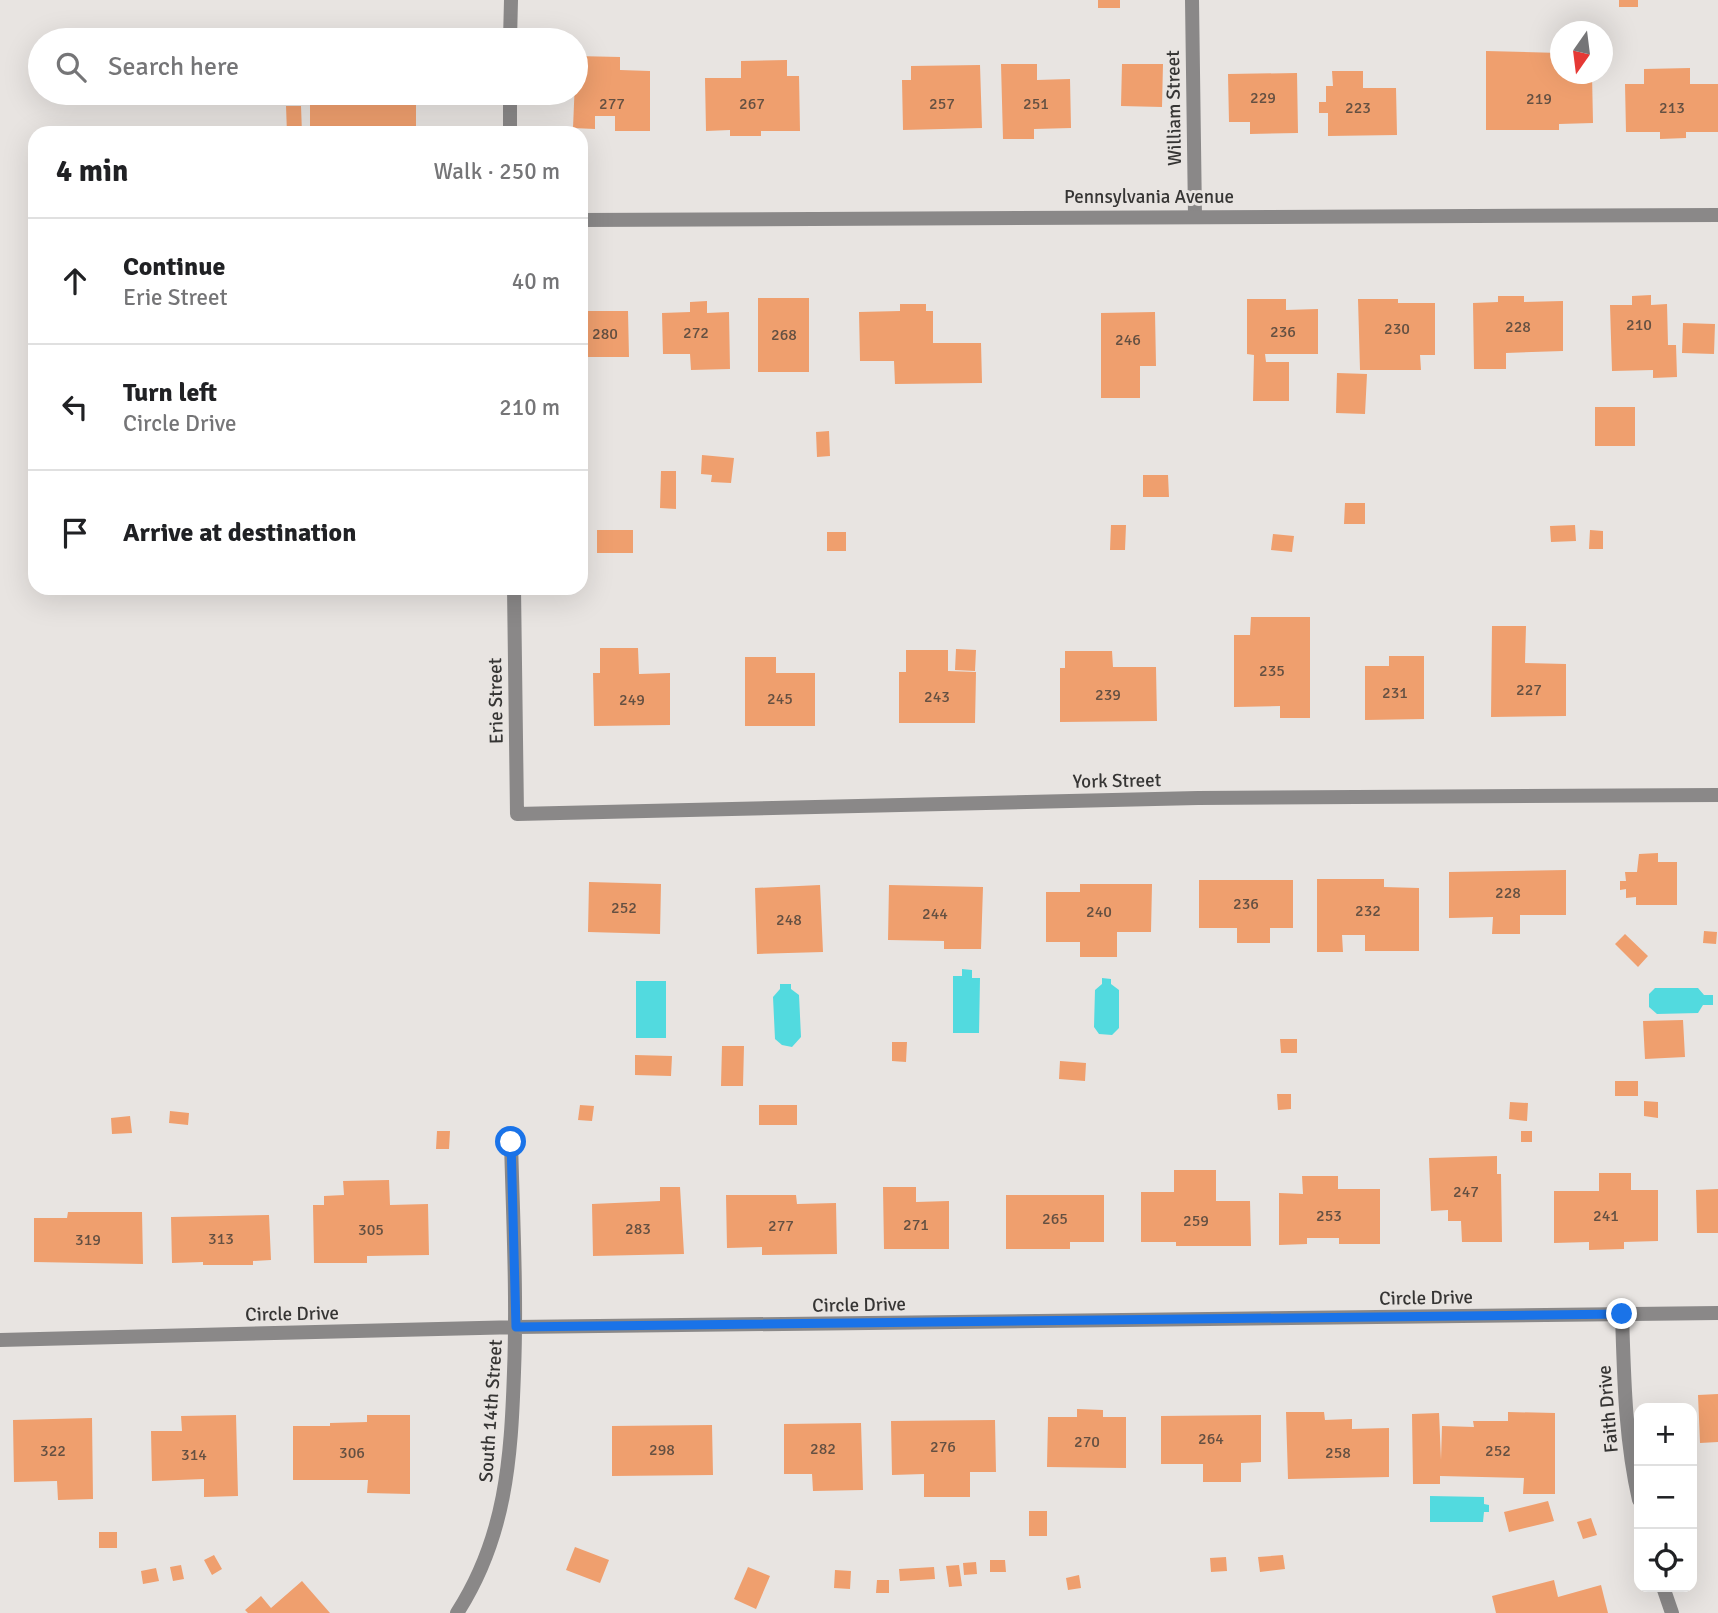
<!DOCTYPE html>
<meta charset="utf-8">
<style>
:root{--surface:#fff;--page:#f2f2f2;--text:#202124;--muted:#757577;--line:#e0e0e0}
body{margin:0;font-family:Signika,sans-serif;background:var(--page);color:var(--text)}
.controls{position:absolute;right:21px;bottom:21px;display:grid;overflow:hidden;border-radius:14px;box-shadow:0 7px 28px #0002}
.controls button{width:63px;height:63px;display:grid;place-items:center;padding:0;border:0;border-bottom:2px solid var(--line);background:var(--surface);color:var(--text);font:35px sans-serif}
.compass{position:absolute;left:1550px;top:21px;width:63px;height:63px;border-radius:50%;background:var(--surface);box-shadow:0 7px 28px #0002;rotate:194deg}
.stop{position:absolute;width:21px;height:21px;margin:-16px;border:5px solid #1a73e8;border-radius:50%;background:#fff}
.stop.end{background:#1a73e8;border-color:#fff;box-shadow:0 2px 7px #0008}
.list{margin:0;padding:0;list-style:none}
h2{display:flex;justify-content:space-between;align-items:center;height:91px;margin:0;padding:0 28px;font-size:30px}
h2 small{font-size:23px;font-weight:400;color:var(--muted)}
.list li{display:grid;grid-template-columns:46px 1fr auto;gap:21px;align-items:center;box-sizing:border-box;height:126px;padding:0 28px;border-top:2px solid var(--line)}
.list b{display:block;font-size:26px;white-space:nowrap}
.list p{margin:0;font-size:23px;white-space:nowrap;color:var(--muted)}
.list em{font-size:23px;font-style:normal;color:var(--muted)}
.icon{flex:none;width:38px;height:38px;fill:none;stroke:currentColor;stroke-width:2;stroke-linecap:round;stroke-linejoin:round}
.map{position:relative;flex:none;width:1718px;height:1613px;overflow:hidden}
.search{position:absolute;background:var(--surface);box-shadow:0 7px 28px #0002;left:28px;top:28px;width:560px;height:77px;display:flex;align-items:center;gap:18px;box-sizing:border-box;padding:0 24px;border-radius:38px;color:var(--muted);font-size:26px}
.panel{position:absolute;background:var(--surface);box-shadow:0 7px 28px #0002;left:28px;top:126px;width:560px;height:469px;border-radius:21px}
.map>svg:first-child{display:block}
</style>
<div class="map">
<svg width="1718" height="1613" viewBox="0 0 1718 1613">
<rect width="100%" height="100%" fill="#e8e4e1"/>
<path fill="#52dadf" d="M962,969L972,970V978H980L979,1033H953V976H962Z
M1102,978L1111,979V984L1119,990V1028L1112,1035L1099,1034L1094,1027L1095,990L1102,984Z
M636,981H666V1038H636Z
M780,984H791V989L799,995L801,1037L792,1047L782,1045L775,1039L773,997L780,989Z
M1655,988H1698L1704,995H1713V1005H1703L1698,1013L1657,1014L1649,1007V994Z
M1430,1496L1484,1497V1504L1489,1505V1512H1484L1483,1522H1430Z"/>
<path fill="#ef9f6e" d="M1098,0H1120V8H1098Z
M1619,0H1638V7H1619Z
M1486,51L1560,53V74H1592L1593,123L1559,124V130H1486Z
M576,56L620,57V70L650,71V131H615V116H595V129L573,128Z
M787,60V76H799L800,131H761V136H730V130L706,131L705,78H741V61Z
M1001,64H1037V80L1070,79L1071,128L1034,129V139H1003Z
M1122,64H1163L1162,107L1121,106Z
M980,65L982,128L903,130L902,80H911V66Z
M1690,68V84H1718V132H1686V138L1660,139V132H1626L1625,84H1644V69Z
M1332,71H1363V88H1396L1397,135L1328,136V113H1319V102H1326V86H1333Z
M1297,73L1298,133L1250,134V122H1229L1228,74Z
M310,93H416V132L310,133Z
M286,106H301L302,133H287Z
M1651,295V305L1667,304L1668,345H1676L1677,377L1653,378V370L1612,371L1610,305H1632V296Z
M1498,296H1524V302L1563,301V351L1506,353V369H1474L1473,303L1498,302Z
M758,298H809V372H758Z
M1247,299H1286V310L1318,309V354H1265L1266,362H1289V401H1253L1254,355L1247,354Z
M1358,299H1398V303H1435V355H1420L1421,370H1360Z
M707,301V313L729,312L730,369L691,370L690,354H663L662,313L690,312V302Z
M900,304H926V311H933V343H981L982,383L895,384L894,361H860L859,312L900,311Z
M581,311H628L629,357H581Z
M1155,312L1156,366H1140V398H1101V313Z
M1683,323L1715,324L1714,354L1682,353Z
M1337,373L1367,374L1365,414L1336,413Z
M1595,407H1635V446H1595Z
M829,431L830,456L817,457L816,432Z
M702,455L734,458L731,483L711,482L712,475L701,474Z
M661,471H676V509L660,508Z
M1143,475H1168L1169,497H1143Z
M1345,503H1365V524H1344Z
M1111,525H1126L1125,550H1110Z
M1575,525L1576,541L1551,542L1550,526Z
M597,530H633V553H597Z
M1590,530L1603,531V549H1589Z
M827,532H846V551H827Z
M1273,534L1294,536L1292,552L1271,550Z
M1251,617H1310V718H1280V706L1234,707V635H1250Z
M1492,626H1526L1525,663L1566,664V716L1491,717Z
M600,648H638L639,674L670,673V725L594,726L593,673H600Z
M956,649L976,650L975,671L955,670Z
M906,650H948V671L976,672L975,723H899V672H906Z
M1065,651H1112L1113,667H1156L1157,721L1060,722V668H1065Z
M1389,656H1424V719L1365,720V666H1389Z
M745,657H776V673H815V726H745Z
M1658,853V862H1677V905H1636V897L1626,898V889L1620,890V881H1626L1625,872H1637L1639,854Z
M1566,870V915H1520V934H1492L1493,917L1449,918V872Z
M1317,879H1384V887L1419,888V951H1365V935H1342L1343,952H1317Z
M1199,880H1293V928H1270V943H1237V928H1199Z
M589,882L661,884L660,934L588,932Z
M1080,884H1152L1151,932H1117V957H1080V942H1046V892H1080Z
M820,885L823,952L757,954L755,888Z
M889,885L983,887L981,949H944V941L888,940Z
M1704,931L1717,932L1716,944L1703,943Z
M1625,934L1648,956L1638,967L1615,944Z
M1683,1020L1685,1057L1645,1059L1643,1021Z
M1280,1039H1297V1053H1281Z
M892,1042H907L906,1062L892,1061Z
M722,1046H744L743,1086H721Z
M635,1055L672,1056L671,1076L635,1075Z
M1060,1061L1086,1063L1085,1081L1059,1079Z
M1615,1081H1638V1096H1615Z
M1277,1094H1291V1109L1278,1110Z
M1644,1101L1658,1102V1118L1644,1116Z
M1510,1102L1528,1103L1527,1121L1509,1119Z
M580,1105L594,1106L592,1121L578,1120Z
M759,1105H797V1125H759Z
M170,1111L189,1113L188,1125L169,1123Z
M130,1116L132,1133L112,1134L111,1118Z
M437,1131H450L449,1149H436Z
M1521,1131H1532V1142H1521Z
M1497,1156V1174H1501L1502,1242H1462L1461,1221H1448V1210L1431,1211L1429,1158Z
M1174,1170H1216V1201H1250L1251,1246H1176V1242H1141V1192H1174Z
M1599,1173H1631V1190H1658V1241L1624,1242V1249L1589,1250V1242L1554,1243V1191H1599Z
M1302,1176H1338V1189H1380V1244H1339V1238H1307V1244L1279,1245V1193L1303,1194Z
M389,1180L390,1205L428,1204L429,1255L367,1256V1263H314L313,1205H324V1196L344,1195L343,1181Z
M660,1187H680L684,1254L593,1256L592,1204L660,1201Z
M883,1187H916V1202L949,1201V1249H884Z
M1718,1189V1233H1697L1696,1190Z
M726,1195H796L797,1204L836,1203L837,1254L762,1255V1247L727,1248Z
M1006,1195H1104V1242H1070V1249H1006Z
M68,1212H142L143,1264L34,1262V1218H67Z
M269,1215L271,1260L253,1261V1265H203V1262L172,1263L171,1217Z
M1718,1394V1442L1700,1443L1698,1395Z
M1077,1409L1103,1410V1417H1126V1468L1047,1467L1048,1417H1077Z
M1286,1412H1324L1325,1420L1352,1419V1429L1389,1428V1477L1288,1479Z
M1508,1412L1555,1413V1494H1523L1524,1478L1440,1476V1484H1413L1412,1414L1439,1413L1441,1460L1442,1426L1474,1427L1473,1421H1508Z
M236,1415L238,1496L204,1497V1479L152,1481L151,1431H182L181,1416Z
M367,1415H410V1494L367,1493L368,1480H293V1426H330V1423L367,1422Z
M1261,1415V1462L1241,1463V1482H1203V1464H1161V1416Z
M92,1418L93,1499L58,1500L57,1481L14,1482L13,1420Z
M995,1420L996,1472H970V1497H924V1474L892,1475L891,1421Z
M861,1423L863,1490L813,1491L812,1474H784V1424Z
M712,1425L713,1475L612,1476V1426Z
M1548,1501L1554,1521L1509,1532L1504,1512Z
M1029,1511H1047V1536H1029Z
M1591,1518L1597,1535L1583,1539L1577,1522Z
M99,1532H117V1548H99Z
M575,1547L609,1560L600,1583L566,1570Z
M214,1555L222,1569L212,1575L204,1560Z
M1283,1555L1285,1569L1260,1572L1258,1557Z
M1226,1557L1227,1571L1211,1572L1210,1558Z
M990,1560H1005L1006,1572H990Z
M976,1562L977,1574L964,1575L963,1563Z
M181,1565L184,1579L173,1581L170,1567Z
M959,1565L962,1586L949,1587L946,1566Z
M748,1567L770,1576L756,1609L734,1599Z
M934,1567L935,1579L900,1581L899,1569Z
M156,1568L159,1581L143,1584L141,1571Z
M835,1570L851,1571L850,1589L834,1588Z
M1079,1575L1081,1588L1068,1590L1066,1578Z
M877,1580H889V1593H876Z
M1554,1580L1558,1597L1601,1585L1608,1613H1496L1492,1596Z
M302,1581L330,1613H248L245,1610L261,1596L271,1608Z"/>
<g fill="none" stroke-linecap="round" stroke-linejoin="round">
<path stroke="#8a8888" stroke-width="14" d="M1192,0L1195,216"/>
<path stroke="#8a8888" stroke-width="14" d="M510,40L511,0
M510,133V93
M581,220L1718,215
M514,588L517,814L1198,798L1718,795
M1622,1314C1624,1377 1625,1439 1639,1500
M0,1340L516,1327L1718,1313
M1663,1587L1672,1613
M457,1613C506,1537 511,1459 514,1372C517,1296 513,1219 511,1142"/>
</g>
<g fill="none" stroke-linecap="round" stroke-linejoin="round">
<path stroke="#1a73e8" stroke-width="9" d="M511,1142L516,1327L1622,1314"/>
</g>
<g text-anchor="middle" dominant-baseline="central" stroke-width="6" stroke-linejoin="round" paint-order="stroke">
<g font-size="16" fill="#645042">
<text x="1263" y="98">229</text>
<text x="1539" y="99">219</text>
<text x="612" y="104">277</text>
<text x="752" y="104">267</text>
<text x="942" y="104">257</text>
<text x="1036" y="104">251</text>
<text x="1358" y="108">223</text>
<text x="1672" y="108">213</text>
<text x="1639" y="325">210</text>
<text x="1518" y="327">228</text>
<text x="1397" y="329">230</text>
<text x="1283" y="332">236</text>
<text x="696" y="333">272</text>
<text x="605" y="334">280</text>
<text x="784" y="335">268</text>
<text x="1128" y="340">246</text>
<text x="1272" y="671">235</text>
<text x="1529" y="690">227</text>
<text x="1395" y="693">231</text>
<text x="1108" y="695">239</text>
<text x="937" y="697">243</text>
<text x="780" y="699">245</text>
<text x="632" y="700">249</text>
<text x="1508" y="893">228</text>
<text x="1246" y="904">236</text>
<text x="624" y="908">252</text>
<text x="1368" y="911">232</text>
<text x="1099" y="912">240</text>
<text x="935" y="914">244</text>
<text x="789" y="920">248</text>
<text x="1466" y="1192">247</text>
<text x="1329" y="1216">253</text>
<text x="1606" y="1216">241</text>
<text x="1055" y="1219">265</text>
<text x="1196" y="1221">259</text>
<text x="916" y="1225">271</text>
<text x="781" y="1226">277</text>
<text x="638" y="1229">283</text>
<text x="371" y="1230">305</text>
<text x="221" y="1239">313</text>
<text x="88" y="1240">319</text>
<text x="1211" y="1439">264</text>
<text x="1087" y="1442">270</text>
<text x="943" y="1447">276</text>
<text x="823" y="1449">282</text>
<text x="662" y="1450">298</text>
<text x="53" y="1451">322</text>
<text x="1498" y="1451">252</text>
<text x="352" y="1453">306</text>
<text x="1338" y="1453">258</text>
<text x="194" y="1455">314</text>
</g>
<g font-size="19" fill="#363534" stroke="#e8e4e1">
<text transform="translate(1174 108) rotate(-91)">William Street</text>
<text x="1149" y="197">Pennsylvania Avenue</text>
<text transform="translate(496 701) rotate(-91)">Erie Street</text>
<text transform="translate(1117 781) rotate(-1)">York Street</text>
<text transform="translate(1426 1298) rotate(-1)">Circle Drive</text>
<text transform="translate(859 1305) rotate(-1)">Circle Drive</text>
<text transform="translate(292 1314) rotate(-1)">Circle Drive</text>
<text transform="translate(1608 1409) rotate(-95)">Faith Drive</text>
<text transform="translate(491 1411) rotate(-86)">South 14th Street</text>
</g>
</g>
</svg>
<div class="controls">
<button>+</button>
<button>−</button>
<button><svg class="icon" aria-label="locate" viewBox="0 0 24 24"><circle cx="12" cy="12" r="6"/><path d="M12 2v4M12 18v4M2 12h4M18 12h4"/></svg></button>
</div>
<svg class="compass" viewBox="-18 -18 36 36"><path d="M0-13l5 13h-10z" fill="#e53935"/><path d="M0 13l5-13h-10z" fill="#757577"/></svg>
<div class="stop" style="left:511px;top:1142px"></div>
<div class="stop end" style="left:1622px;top:1314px"></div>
<div class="search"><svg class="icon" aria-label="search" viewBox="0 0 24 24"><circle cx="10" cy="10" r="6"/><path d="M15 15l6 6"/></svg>Search here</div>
<section class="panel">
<h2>4 min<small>Walk · 250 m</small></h2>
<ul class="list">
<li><svg class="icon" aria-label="ahead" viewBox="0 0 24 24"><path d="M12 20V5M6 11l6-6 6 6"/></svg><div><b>Continue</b><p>Erie Street</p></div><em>40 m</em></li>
<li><svg class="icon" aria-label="left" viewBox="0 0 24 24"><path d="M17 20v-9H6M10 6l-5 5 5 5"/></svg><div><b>Turn left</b><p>Circle Drive</p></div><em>210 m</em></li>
<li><svg class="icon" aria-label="arrive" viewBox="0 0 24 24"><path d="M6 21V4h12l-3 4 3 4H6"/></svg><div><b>Arrive at destination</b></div></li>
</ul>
</section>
</div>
